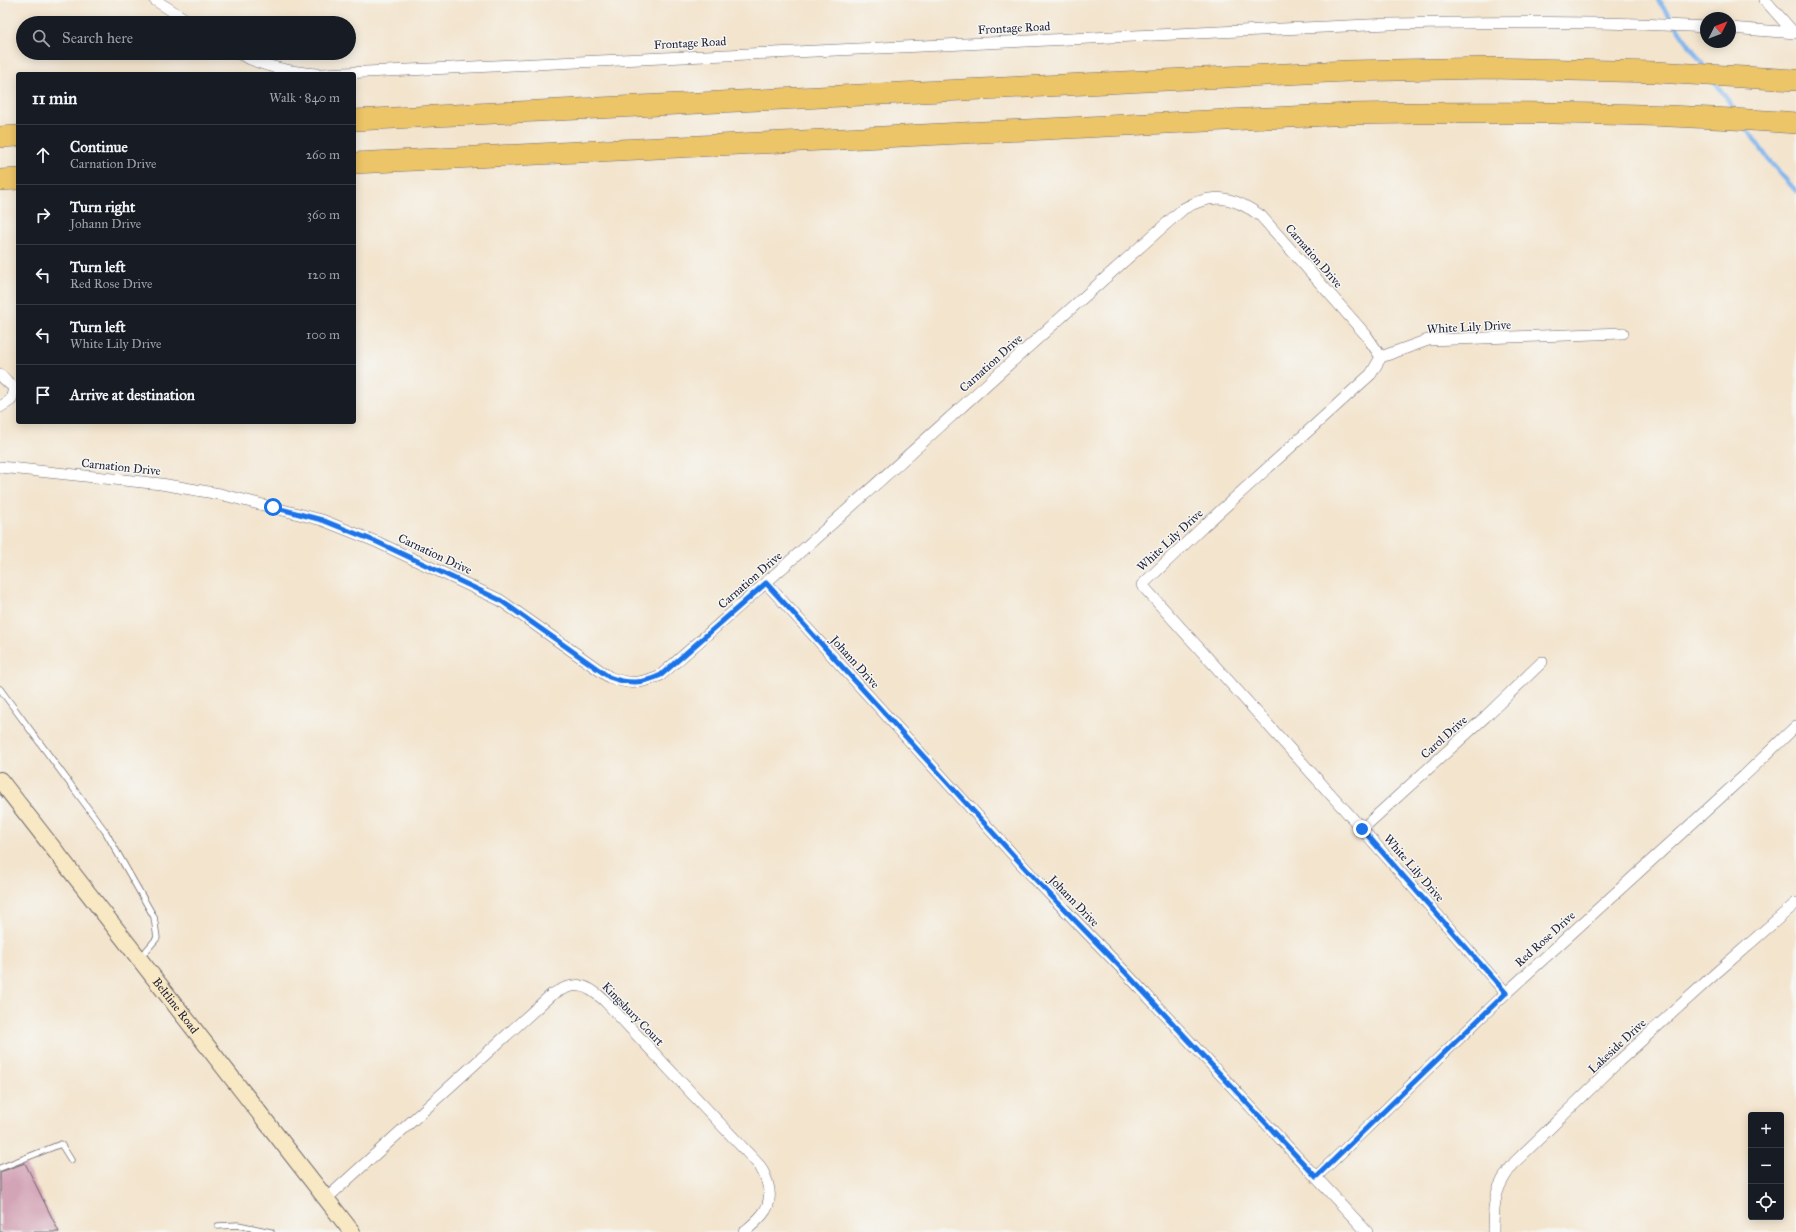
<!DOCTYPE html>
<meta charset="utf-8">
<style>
:root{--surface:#171b24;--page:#242831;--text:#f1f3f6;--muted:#9ea1a6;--line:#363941}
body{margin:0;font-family:"IM FELL Great Primer",serif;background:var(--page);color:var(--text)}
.controls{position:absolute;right:12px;bottom:12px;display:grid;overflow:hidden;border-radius:4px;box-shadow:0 2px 10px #0003}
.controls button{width:36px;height:36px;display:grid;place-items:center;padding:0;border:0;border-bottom:1px solid var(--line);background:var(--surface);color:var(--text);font:20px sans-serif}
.compass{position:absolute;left:1700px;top:12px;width:36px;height:36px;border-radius:50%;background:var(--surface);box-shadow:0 2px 10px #0003;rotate:48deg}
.stop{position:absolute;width:12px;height:12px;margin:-9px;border:3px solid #1a73e8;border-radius:50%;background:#fff}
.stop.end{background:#1a73e8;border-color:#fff;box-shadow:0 1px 4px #0008}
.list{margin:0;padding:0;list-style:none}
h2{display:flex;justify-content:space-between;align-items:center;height:52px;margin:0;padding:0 16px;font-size:17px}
h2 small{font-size:13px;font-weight:400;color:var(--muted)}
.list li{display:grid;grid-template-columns:26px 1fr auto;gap:12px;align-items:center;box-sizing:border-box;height:60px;padding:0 16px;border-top:1px solid var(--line)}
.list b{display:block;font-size:15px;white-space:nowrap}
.list p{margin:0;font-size:13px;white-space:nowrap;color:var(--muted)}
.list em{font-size:13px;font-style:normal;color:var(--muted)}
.icon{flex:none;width:22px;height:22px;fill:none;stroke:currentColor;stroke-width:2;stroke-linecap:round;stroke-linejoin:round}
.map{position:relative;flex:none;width:1796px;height:1232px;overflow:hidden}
.search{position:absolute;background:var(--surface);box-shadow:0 2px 10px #0003;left:16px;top:16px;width:340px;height:44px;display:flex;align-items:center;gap:10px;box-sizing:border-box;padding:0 14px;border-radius:22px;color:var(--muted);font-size:15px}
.panel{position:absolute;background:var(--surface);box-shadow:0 2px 10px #0003;left:16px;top:72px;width:340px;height:352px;border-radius:4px}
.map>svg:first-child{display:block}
</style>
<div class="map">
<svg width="1796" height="1232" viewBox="0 0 1796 1232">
<rect width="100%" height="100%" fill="#f6f6f2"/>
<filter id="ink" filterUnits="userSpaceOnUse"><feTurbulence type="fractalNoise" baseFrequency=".025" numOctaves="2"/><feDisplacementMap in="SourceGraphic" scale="8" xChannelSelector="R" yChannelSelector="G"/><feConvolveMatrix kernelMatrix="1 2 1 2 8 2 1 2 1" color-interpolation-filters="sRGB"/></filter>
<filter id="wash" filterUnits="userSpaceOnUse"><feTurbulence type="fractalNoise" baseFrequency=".012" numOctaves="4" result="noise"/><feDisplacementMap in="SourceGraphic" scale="16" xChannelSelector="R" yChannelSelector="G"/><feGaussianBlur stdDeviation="0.9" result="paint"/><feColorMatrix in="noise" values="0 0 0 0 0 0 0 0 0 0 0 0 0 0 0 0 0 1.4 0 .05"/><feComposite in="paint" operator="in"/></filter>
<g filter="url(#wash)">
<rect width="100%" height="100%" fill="#f3e4cd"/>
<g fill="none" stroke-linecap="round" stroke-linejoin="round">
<path stroke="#7fb4ed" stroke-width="4.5" d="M1658,0L1706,69
M1715,82L1737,113
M1745,126L1771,163L1796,191"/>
</g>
<g id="blocks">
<path fill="#d3a4b6" d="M25,1163L59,1232H0V1172Z"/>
</g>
</g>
<g filter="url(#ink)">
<use href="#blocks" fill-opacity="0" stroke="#6b666e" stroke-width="1"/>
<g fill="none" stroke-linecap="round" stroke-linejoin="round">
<g stroke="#6b666e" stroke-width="7">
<path id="service" d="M0,689L105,831L154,917L157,938L140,958
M0,1168L61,1144L71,1160
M218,1226L238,1225L271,1232"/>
</g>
<g stroke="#6b666e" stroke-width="12">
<path id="minor" d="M155,0L191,23
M1765,0L1794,33
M1730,28L1796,33
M238,53C263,67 290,72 318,74
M323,74L1390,24C1495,22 1601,21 1706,27
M0,375L14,388L11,400L0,407
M0,467L161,484L220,494L322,520L377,542L500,600L609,677C630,685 640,684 661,675C837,522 1008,363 1183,209C1213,192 1233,196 1261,216L1366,335L1381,357
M766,583L1035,879L1126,973L1367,1232
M1362,829L1485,717L1542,662
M1506,993L1362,829L1142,585L1206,524L1371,374L1381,357L1428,340L1623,333
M1316,1177L1506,993L1744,776L1796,726
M326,1199L551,995C574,981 584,982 604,1000L760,1166C768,1180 775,1200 762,1215C757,1221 750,1227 744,1232
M1493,1232C1493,1202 1495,1186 1515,1162L1619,1061L1716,973L1796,903"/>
</g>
<g stroke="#6b666e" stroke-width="18">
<g id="secondary">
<path id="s1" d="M0,780L352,1232"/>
</g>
</g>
<g stroke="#6b666e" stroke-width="22">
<path id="motorway" d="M354,120L1348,71L1490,68L1655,72L1796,80
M0,137L18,136
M354,163L1350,114C1499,111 1647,112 1796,123
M0,180L18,179"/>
</g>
<use href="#service" stroke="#fff" stroke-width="5.5"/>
<use href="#minor" stroke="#fff" stroke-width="11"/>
<use href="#secondary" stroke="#f8e8c3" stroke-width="16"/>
<use href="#motorway" stroke="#edc569" stroke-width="21"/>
</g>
</g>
<g fill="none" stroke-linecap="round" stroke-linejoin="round" filter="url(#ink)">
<path stroke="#1a73e8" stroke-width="5" d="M273,507L322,520L377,542L500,600L609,677C628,684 642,684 661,675L766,583L1035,879L1126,973L1316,1177L1506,993L1362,829"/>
</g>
<g text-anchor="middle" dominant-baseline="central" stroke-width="3" stroke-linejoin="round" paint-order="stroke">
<g font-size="12" fill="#22223b" stroke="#f6f6f2">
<text transform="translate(1014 28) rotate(-3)">Frontage Road</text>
<text transform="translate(690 43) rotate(-3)">Frontage Road</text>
<text transform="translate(1314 256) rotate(49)">Carnation Drive</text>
<text transform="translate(1469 327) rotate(-3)">White Lily Drive</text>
<text transform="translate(991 363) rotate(-42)">Carnation Drive</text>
<text transform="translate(121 467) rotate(6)">Carnation Drive</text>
<text transform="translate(1170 540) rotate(-43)">White Lily Drive</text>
<text transform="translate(435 554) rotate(25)">Carnation Drive</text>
<text transform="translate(750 580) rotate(-41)">Carnation Drive</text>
<text transform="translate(855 662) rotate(48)">Johann Drive</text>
<text transform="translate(1444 737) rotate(-42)">Carol Drive</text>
<text transform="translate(1414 868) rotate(49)">White Lily Drive</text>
<text transform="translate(1074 901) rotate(46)">Johann Drive</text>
<text transform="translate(1545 939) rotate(-42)">Red Rose Drive</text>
<text stroke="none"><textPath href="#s1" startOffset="286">Beltline Road</textPath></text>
<text transform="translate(633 1014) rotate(46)">Kingsbury Court</text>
<text transform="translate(1617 1046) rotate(-43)">Lakeside Drive</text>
</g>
</g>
</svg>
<div class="controls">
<button>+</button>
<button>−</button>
<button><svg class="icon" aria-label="locate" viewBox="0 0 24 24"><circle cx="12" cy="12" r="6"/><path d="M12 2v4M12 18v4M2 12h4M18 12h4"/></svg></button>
</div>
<svg class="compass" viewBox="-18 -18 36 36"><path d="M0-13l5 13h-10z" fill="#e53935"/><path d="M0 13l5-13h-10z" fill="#9ea1a6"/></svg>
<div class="stop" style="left:273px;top:507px"></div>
<div class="stop end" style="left:1362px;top:829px"></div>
<div class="search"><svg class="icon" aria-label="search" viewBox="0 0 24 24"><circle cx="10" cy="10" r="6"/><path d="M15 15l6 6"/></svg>Search here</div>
<section class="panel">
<h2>11 min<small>Walk · 840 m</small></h2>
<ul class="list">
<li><svg class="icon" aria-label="ahead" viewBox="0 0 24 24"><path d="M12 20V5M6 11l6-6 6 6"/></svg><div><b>Continue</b><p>Carnation Drive</p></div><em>260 m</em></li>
<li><svg class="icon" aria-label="right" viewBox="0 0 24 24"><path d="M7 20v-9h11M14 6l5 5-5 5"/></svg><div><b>Turn right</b><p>Johann Drive</p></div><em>360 m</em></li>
<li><svg class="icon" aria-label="left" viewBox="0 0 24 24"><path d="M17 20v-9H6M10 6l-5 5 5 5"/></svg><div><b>Turn left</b><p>Red Rose Drive</p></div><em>120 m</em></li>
<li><svg class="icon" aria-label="left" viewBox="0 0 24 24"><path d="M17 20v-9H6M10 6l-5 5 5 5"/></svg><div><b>Turn left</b><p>White Lily Drive</p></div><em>100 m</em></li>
<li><svg class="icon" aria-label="arrive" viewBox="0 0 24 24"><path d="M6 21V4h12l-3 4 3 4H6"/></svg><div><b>Arrive at destination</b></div></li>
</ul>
</section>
</div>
